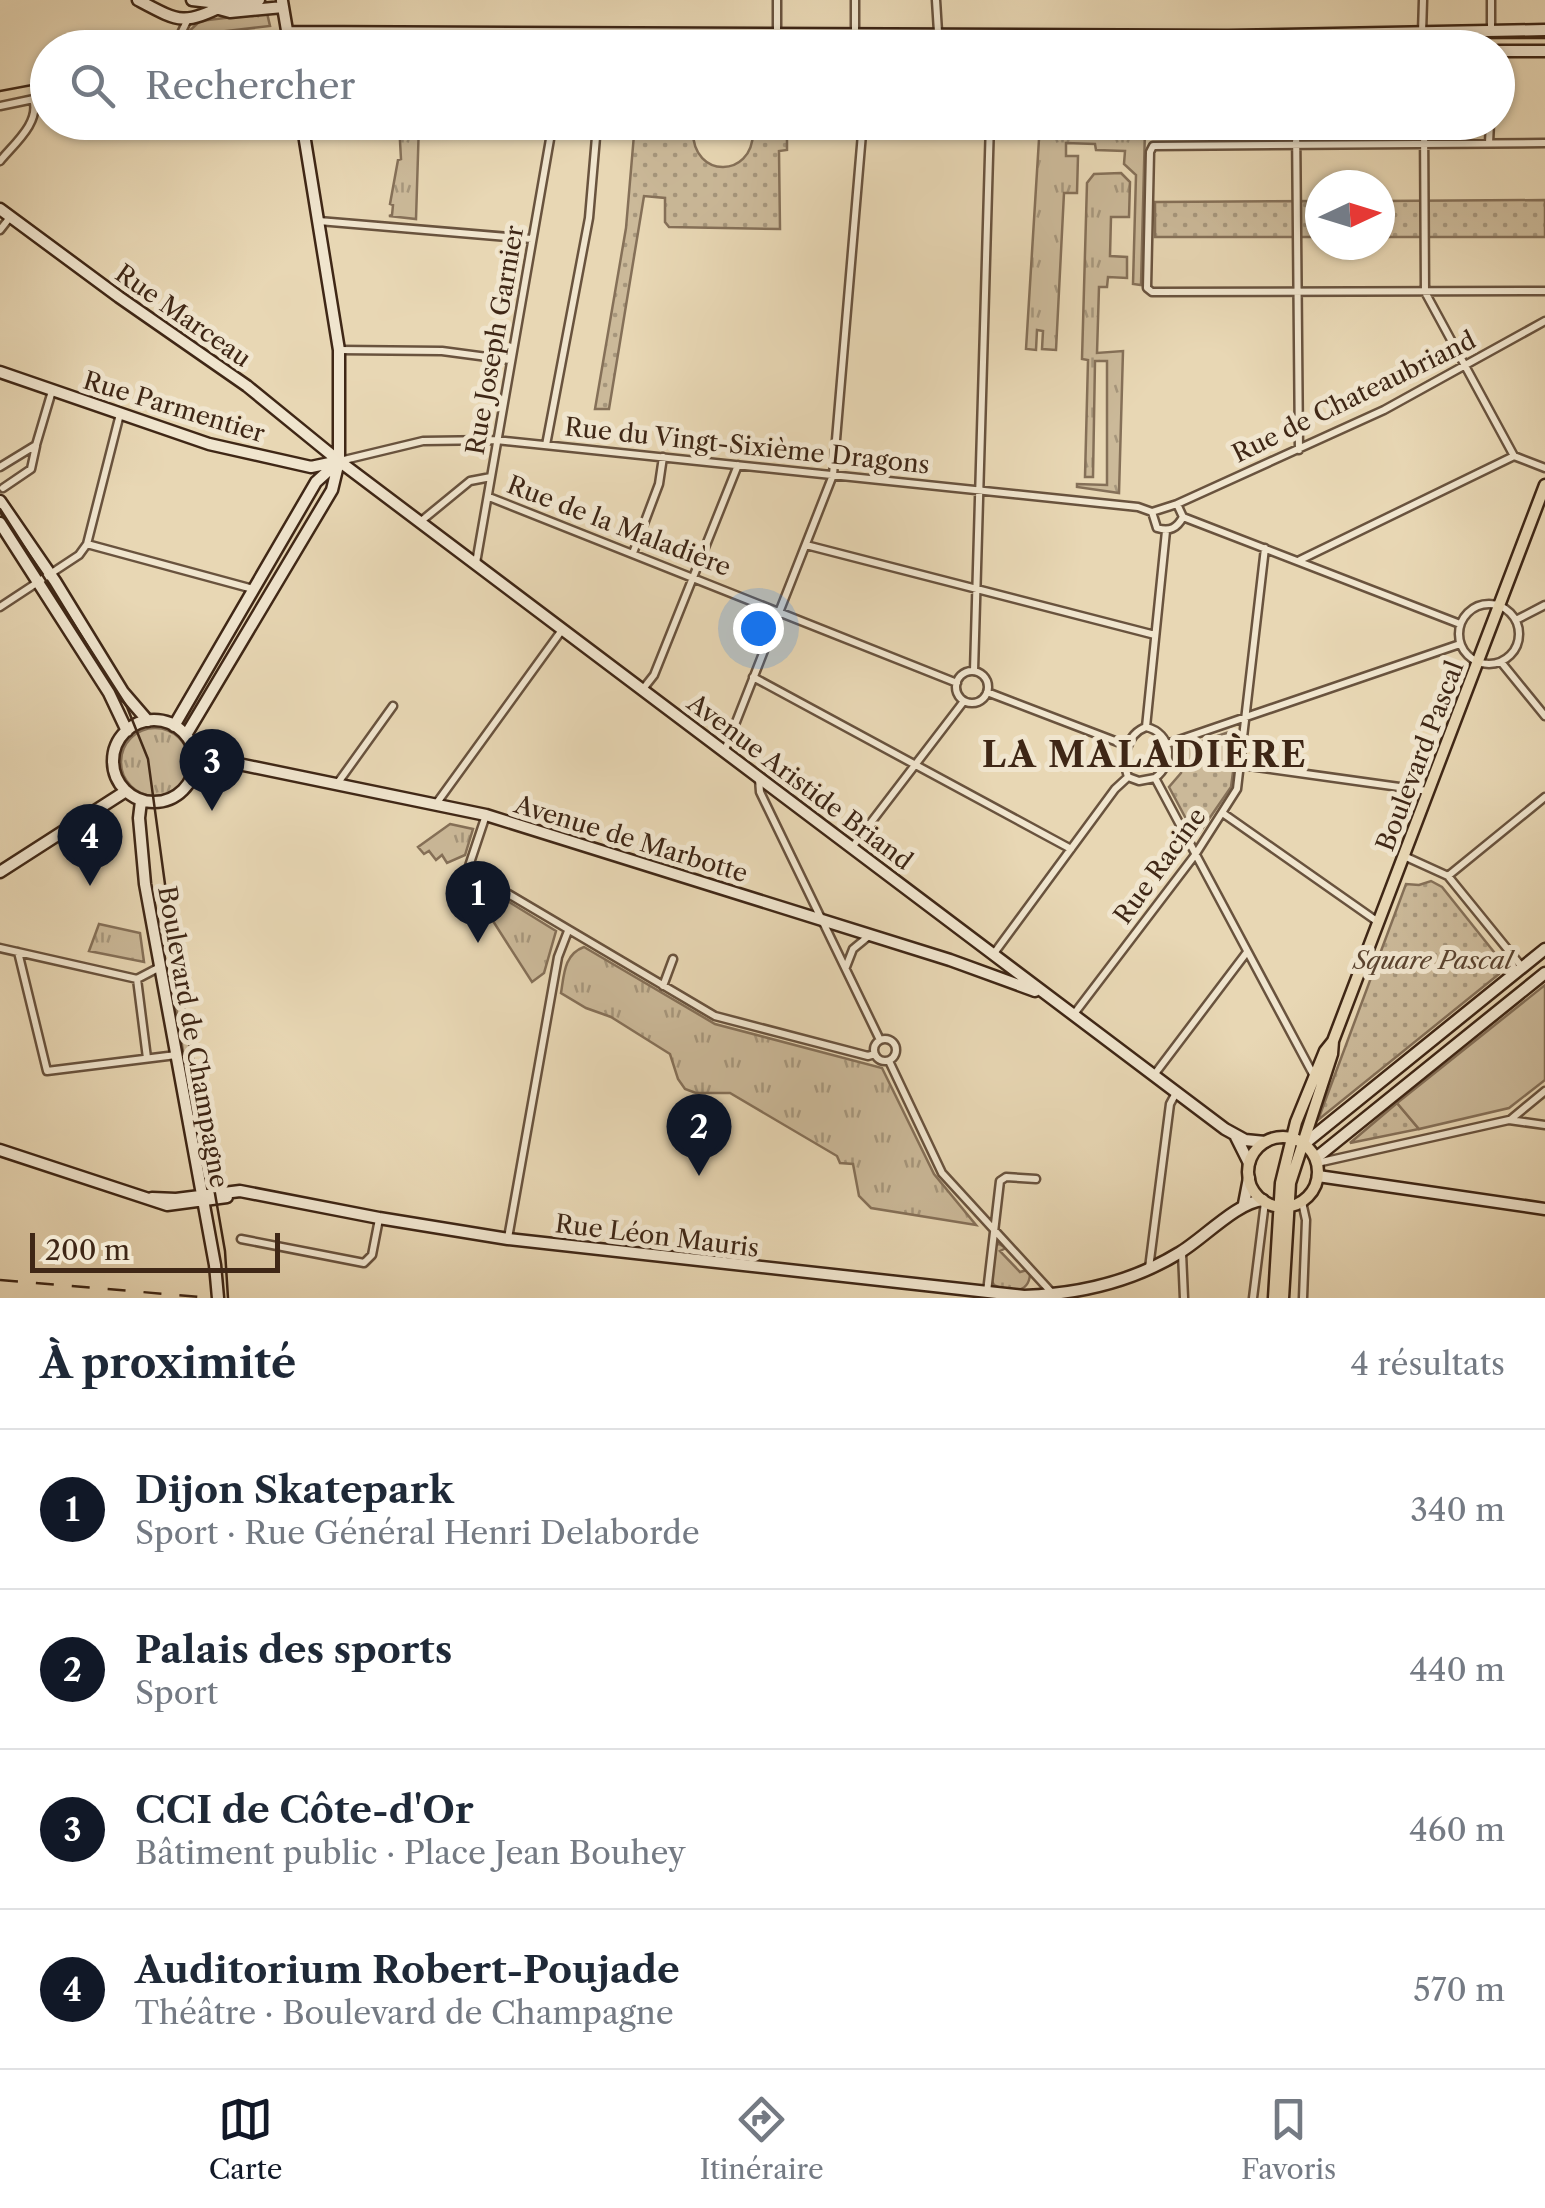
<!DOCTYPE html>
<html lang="fr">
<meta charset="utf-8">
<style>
:root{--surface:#fff;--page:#f6f6f7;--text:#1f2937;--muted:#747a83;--line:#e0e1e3;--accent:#111827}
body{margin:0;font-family:"Libre Caslon Text",serif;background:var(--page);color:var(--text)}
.compass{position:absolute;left:1305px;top:170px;width:90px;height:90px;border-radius:50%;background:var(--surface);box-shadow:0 2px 8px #0004;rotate:86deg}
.scale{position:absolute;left:30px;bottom:25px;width:250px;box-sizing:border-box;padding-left:10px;border:5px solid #3f2716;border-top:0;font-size:28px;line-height:35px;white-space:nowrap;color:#3f2716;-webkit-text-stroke:8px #f0e5ce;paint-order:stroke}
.you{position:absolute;left:758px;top:628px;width:35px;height:35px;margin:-25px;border:8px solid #fff;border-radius:50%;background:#1a73e8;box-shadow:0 0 0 15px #1a73e833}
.badge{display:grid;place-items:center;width:65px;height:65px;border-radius:50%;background:var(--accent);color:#fff;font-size:32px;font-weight:700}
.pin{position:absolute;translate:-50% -82px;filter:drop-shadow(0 2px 5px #0008)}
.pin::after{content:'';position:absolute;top:52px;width:35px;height:30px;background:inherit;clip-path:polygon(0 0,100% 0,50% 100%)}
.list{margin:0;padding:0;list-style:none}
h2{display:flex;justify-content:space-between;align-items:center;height:130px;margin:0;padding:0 40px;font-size:42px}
h2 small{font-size:32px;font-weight:400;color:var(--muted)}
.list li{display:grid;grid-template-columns:65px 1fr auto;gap:30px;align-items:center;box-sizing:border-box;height:160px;padding:0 40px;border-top:2px solid var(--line)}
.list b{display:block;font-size:38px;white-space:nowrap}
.list p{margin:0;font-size:32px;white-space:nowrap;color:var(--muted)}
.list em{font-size:32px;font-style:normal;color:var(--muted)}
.icon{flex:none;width:55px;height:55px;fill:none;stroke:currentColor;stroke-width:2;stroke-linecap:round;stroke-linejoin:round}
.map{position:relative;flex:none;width:1545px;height:1298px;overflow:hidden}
.search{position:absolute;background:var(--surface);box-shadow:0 2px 8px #0004;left:30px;right:30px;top:30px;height:110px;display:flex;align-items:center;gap:25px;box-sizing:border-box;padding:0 35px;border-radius:55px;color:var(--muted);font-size:38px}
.sheet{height:770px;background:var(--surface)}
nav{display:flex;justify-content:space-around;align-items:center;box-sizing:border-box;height:140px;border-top:2px solid var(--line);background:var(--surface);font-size:28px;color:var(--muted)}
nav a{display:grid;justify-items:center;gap:5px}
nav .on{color:var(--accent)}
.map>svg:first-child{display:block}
</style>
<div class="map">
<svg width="1545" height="1298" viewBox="0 0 1545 1298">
<defs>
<pattern id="grass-tufts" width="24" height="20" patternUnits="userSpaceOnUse" patternTransform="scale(2.5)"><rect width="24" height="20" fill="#cbb999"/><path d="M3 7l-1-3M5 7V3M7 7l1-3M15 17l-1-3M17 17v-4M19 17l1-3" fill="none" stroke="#a6967c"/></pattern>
<pattern id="park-dots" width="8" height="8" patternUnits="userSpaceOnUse" patternTransform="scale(2.5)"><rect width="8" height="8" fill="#cbb999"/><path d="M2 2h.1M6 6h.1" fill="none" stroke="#a6967c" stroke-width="1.8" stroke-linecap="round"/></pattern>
</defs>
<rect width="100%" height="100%" fill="#e8d7b4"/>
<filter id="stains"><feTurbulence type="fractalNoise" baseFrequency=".002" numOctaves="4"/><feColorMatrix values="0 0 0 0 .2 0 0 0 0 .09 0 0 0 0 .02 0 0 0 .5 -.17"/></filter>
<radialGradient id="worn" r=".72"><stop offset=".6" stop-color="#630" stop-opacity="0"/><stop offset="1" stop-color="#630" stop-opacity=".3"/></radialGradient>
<path fill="url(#grass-tufts)" stroke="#857058" stroke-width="2.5" d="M267,13L270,26L184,36L200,21Z
M1454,34H1476V47L1310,48V37L1423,38Z
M315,36H442V47L315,48Z
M447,36H567V47H447Z
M572,36H690V47L572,48Z
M1029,37L1282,38V46L1029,48Z
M399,123H419L416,219L389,216L392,215L393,205L390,204L398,160L401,159Z
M1040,123H1117V129H1145L1141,285L1133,284L1136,175L1124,164L1125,151L1096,150L1095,144L1066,143V156H1078L1077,193H1064L1056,350L1042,349L1043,331L1037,330L1036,350L1026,349Z
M1121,173L1130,182L1129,217H1111L1110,256L1127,257V278L1108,277L1107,287H1099L1097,353L1123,351L1119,493L1077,487V484L1107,485V361H1095L1093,477H1085L1088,360L1082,359L1087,183L1094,174Z
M121 762a34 34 0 1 1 68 0a34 34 0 1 1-68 0Z
M450,824L473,829L465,855L447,863L442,855L436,860L429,851L424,854L418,847Z
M488,889L556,931L544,973L532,982L477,896Z
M99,924L140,933L144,962L89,951Z
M584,947L715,1024L882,1068L934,1174L976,1225L871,1208L859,1196L853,1164L840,1163L837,1156L730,1093H696L685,1089L678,1079L670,1054L611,1017L586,1008L561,993C564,975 564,954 584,947Z
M182,992L213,1174L203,1176L174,995Z
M999,1244L1006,1248L1000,1251L1020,1272L1027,1270L1030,1275C1028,1295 1008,1292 994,1285L991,1279L995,1245Z"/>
<path fill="url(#park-dots)" stroke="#857058" stroke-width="2.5" d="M635,123H667L668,132H693C693,178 752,179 753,133H778L779,123H787V150L779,151L780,229L669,227L665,222V198L644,196L609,409H595L626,228Z
M1545,200V237H1380V201Z
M1320,201V237H1155V202Z
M1232,731L1238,736L1231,787L1200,832L1192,830L1169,787L1181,773L1185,747Z
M1431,881L1442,887L1502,962L1499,974L1318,1120L1406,884L1419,885Z
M1397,1103L1419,1129L1350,1143Z"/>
<path fill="#cbb999" stroke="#857058" stroke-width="2.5" d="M1545,985V1080L1509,1108L1419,1129L1397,1103Z"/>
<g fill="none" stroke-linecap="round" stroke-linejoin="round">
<g stroke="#69533e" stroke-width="11">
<path id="street" d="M855,0V33
M936,0L939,48
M1491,0V31
M777,33V0
M1422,33L1423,0
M1295,35L1296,48
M174,48L187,21
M0,106L48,96
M1296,122L1299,450
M1424,122L1425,292L1514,456
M1489,143L1490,122
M1545,143L1153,146L1150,152L1147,288L1152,292L1545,291
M0,161C14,144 41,122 33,99
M319,221L532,239
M0,230L11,216
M339,350L442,351L510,360
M546,445L589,218L596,137L594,122
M340,461L423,441L496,440L1138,507L1152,512
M0,467L36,445L52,391
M3,488L31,469L36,446
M489,497L957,683
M1177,504L1384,410L1545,321
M1177,504L1183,517C1177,528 1170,532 1157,528L1152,512Z
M1183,517L1460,624
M420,522L470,481L491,477
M87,544L253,589
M806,545L1155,635
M633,553L659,484L663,457
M1300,560L1514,456L1545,468
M476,563L553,122
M1459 634a30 30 0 1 1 60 0a30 30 0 1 1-60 0Z
M0,607L79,555L87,544L120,414
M1516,620L1545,605
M1501,662L1545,716
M974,671L990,122
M956 687a16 16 0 1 1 32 0a16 16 0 1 1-32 0Z
M753,677L1071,849
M643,689L654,675L738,465
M987,692L1128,746
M1146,727L1166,531
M1146,727C1172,733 1175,763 1155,778L1139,781L1128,777C1121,758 1127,734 1146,727Z
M1167,744L1460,644
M725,750L833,475L863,122
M1242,765L1428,791
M1155,778L1314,1076
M759,779L760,792L880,1040
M337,784L393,706
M436,804L562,630
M1224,814L1378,922
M486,815L469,866L473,873L715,1016L868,1056L875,1054
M853,846L964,701
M1404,856L1448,876L1522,967
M1448,876L1545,797
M0,948L137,979L160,967
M18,952L47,1071L176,1055
M995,952L1115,789L1128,777
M846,967L853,949L870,935
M137,979L147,1058
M663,986L673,959
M1074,1014L1195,855L1237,789L1265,548
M874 1050a11 11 0 1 1 22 0a11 11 0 1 1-22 0Z
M889,1061L942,1173L1053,1294
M1154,1075L1247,952
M1510,1120L1545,1091
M1317,1163L1509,1120L1545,1125
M1302,1202L1306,1220L1303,1298
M508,1238L558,957L568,931
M241,1239L364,1263L372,1255L379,1219
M1182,1253L1184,1298
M1149,1268L1170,1104L1176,1093
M987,1292L1000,1181L1006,1177L1036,1179
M1253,1298L1265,1202"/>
</g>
<g stroke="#3f2716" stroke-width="15">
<path id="secondary" d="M138,0C181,23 183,25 227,4
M192,0L227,4L259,0
M282,1L290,48
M219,9L230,12L283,7
M287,32L1228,36L1545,30
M1498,51H1545
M0,209L119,297L247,386L339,461L1225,1129L1245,1140L1265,1142
M0,372L209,444L311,467L339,461
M0,501L55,581L123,692L148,721
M0,523L109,693L127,731
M113 761a41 41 0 1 1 82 0a41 41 0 1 1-82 0Z
M174,726L316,482L338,462
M186,735L332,490L339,461V350L302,122
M195,755L486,815L950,960L1035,991
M141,801L139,818L145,884L215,1265L218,1298
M0,872L126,791
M1236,1137L1249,1163
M1304,1144L1545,949
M0,1150L167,1205L227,1197
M1316,1158L1545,973
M1318,1176L1545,1209
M152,1198L176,1199L240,1191L379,1218L508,1239L1024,1296C1078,1294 1132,1282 1179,1253C1203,1239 1237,1202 1263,1200
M1244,1204L1249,1178"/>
</g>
<g stroke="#3f2716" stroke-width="15">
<path id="primary" d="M1248 1172a35 35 0 1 1 70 0a35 35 0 1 1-70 0Z
M1274,1298L1281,1183L1296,1122L1325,1051L1333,1041
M1283,1298L1290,1183L1332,1054L1333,1041L1545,485"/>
</g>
<use href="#street" stroke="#f0e5ce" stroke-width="6"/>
<use href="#secondary" stroke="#f0e5ce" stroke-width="10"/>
<use href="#primary" stroke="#e8d7b4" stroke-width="10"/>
<path stroke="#3f2716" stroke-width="2.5" d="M204,48L246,41L313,40L1545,38
M0,91L48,82
M0,509L127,707L148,759L179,987L225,1251L228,1298"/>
<path stroke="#3f2716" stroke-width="2.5" stroke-dasharray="18 18" stroke-linecap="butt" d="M0,1280L213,1298"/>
</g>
<g text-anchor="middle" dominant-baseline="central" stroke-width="10" stroke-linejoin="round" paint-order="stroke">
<g font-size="25" fill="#3f2716" stroke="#f0e5ce">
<text transform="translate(183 316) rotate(35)">Rue Marceau</text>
<text transform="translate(495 340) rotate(-80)">Rue Joseph Garnier</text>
<text transform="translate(1354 397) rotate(-26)">Rue de Chateaubriand</text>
<text transform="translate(174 407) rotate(17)">Rue Parmentier</text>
<text transform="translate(747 446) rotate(6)">Rue du Vingt-Sixième Dragons</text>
<text transform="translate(619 526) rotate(21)">Rue de la Maladière</text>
<text transform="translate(1420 756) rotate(-69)">Boulevard Pascal</text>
<text transform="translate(800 782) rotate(37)">Avenue Aristide Briand</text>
<text transform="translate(631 839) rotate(17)">Avenue de Marbotte</text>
<text transform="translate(1160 866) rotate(-54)">Rue Racine</text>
<text transform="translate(193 1037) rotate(80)">Boulevard de Champagne</text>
<text transform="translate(657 1236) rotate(7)">Rue Léon Mauris</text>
</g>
<g font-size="25" font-style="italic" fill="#5b4430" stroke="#f0e5ce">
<text x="1433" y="960">Square Pascal</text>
</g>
<g font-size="35" font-weight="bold" letter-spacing="2.5" fill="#3f2716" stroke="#f0e5ce">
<text x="1145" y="754">LA MALADIÈRE</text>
</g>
</g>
<rect width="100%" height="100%" filter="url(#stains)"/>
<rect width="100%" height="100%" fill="url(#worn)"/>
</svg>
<svg class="compass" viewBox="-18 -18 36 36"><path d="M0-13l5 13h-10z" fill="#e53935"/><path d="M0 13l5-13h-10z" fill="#747a83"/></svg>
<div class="scale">200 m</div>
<div class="you"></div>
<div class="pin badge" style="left:478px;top:943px">1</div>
<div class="pin badge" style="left:699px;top:1176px">2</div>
<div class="pin badge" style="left:212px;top:811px">3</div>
<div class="pin badge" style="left:90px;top:886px">4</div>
<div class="search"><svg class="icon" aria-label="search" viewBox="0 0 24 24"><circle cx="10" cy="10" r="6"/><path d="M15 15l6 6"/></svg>Rechercher</div>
</div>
<section class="sheet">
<h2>À proximité<small>4 résultats</small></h2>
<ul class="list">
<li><span class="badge">1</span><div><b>Dijon Skatepark</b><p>Sport · Rue Général Henri Delaborde</p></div><em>340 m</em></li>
<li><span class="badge">2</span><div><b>Palais des sports</b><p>Sport</p></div><em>440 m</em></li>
<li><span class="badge">3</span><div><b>CCI de Côte-d'Or</b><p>Bâtiment public · Place Jean Bouhey</p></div><em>460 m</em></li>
<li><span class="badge">4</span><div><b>Auditorium Robert-Poujade</b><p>Théâtre · Boulevard de Champagne</p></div><em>570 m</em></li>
</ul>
</section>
<nav>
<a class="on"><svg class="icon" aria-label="map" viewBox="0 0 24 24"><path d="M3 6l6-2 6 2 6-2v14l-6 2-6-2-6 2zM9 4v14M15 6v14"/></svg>Carte</a>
<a><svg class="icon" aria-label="directions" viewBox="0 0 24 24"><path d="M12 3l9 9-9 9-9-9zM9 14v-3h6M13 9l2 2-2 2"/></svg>Itinéraire</a>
<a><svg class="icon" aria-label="saved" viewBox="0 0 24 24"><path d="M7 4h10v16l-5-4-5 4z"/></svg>Favoris</a>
</nav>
